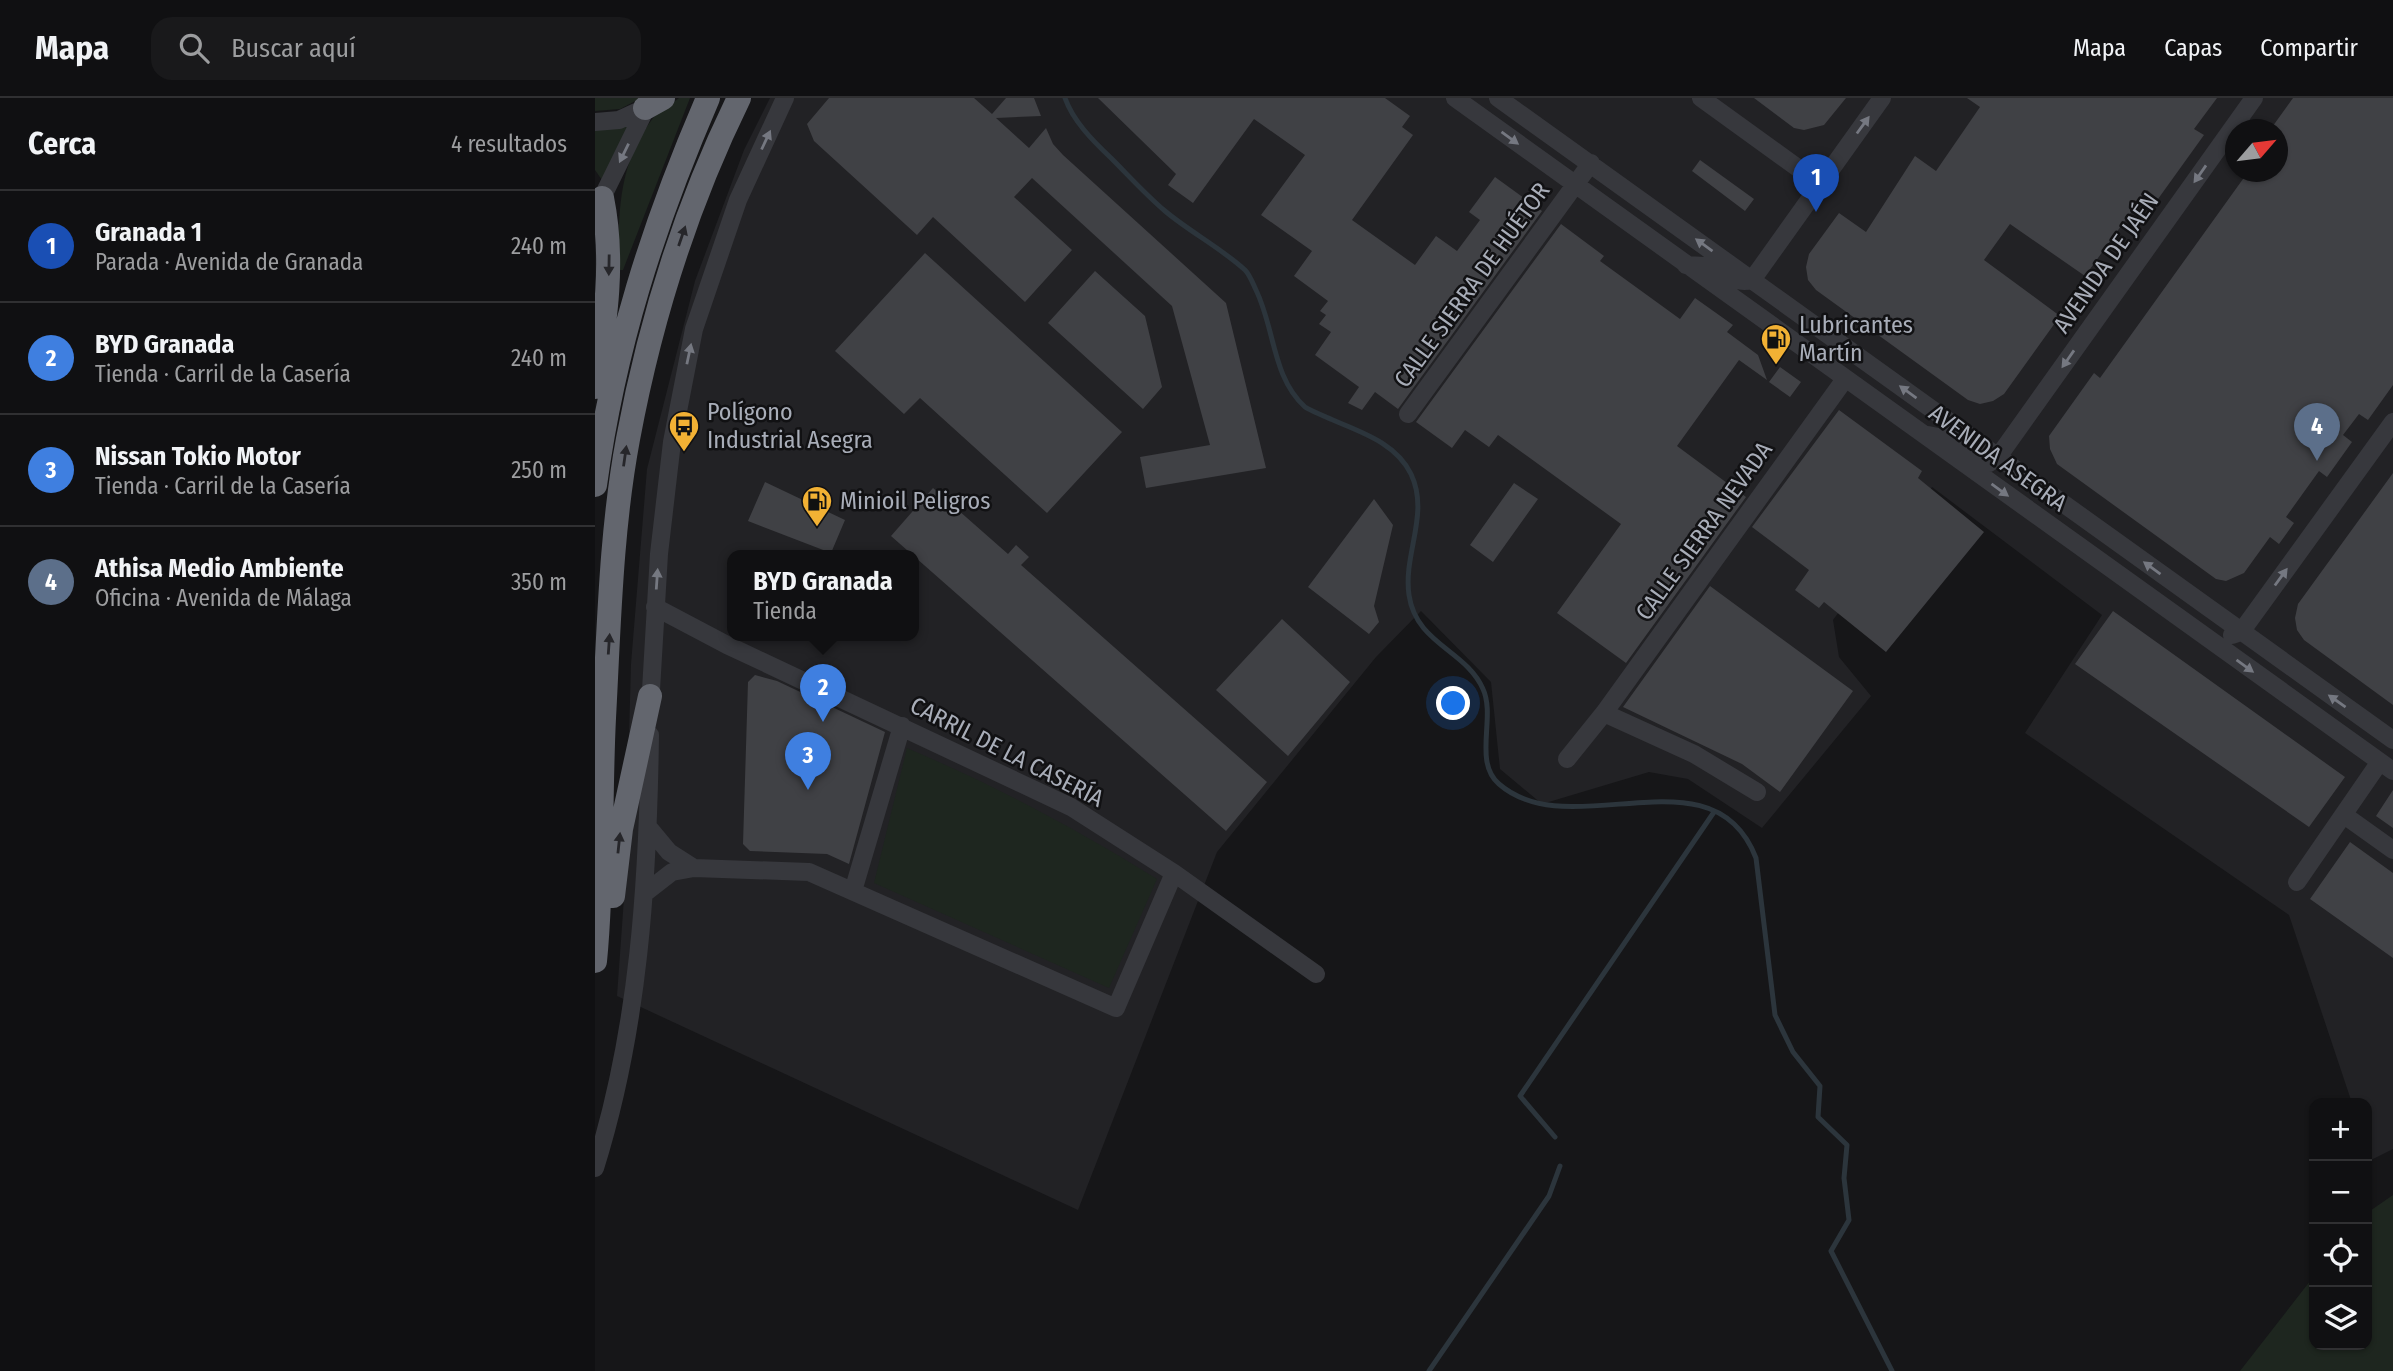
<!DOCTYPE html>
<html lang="es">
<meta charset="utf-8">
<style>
:root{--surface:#101012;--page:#19191b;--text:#f1f3f6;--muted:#9c9d9f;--line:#303032;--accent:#1a73e8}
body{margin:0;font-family:"Fira Sans Condensed",sans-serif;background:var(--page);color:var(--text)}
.controls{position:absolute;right:21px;bottom:21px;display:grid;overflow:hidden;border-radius:14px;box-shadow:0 2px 5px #0004}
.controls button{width:63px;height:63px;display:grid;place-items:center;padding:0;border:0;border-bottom:2px solid var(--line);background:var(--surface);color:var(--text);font:35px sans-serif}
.compass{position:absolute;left:1630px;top:21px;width:63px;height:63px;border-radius:50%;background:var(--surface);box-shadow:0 2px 5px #0004;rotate:62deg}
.you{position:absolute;left:859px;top:606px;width:24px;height:24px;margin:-18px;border:5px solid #fff;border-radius:50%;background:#1a73e8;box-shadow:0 0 0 10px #1a73e833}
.badge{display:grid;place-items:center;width:46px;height:46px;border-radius:50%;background:var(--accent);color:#fff;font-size:23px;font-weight:700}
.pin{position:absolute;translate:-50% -58px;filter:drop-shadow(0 2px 4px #0008)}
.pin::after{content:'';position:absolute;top:37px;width:24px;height:21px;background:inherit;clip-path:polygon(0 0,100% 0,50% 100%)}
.popup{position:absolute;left:132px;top:452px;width:192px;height:91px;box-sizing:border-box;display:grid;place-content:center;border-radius:14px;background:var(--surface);filter:drop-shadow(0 2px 5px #0005);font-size:23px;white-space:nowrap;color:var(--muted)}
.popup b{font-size:26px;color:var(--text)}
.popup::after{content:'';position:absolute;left:50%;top:100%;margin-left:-14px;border:14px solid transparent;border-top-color:var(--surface)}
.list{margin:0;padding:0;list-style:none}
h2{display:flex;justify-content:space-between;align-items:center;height:91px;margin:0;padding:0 28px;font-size:30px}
h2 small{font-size:23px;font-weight:400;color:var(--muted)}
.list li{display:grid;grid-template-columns:46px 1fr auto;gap:21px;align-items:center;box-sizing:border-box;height:112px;padding:0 28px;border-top:2px solid var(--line)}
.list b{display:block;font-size:26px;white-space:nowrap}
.list p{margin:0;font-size:23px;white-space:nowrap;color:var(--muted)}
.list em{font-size:23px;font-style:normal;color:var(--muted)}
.icon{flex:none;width:38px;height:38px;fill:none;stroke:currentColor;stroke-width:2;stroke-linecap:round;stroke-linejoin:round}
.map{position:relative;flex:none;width:1798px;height:1273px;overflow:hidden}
header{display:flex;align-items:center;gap:42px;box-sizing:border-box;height:98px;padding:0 35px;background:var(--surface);border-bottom:2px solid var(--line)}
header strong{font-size:33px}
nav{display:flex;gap:38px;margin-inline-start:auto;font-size:24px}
.search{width:490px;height:63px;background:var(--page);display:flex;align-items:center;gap:18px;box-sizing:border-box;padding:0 24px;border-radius:21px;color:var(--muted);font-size:26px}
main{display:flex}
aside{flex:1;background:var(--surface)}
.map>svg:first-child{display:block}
</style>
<header>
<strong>Mapa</strong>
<div class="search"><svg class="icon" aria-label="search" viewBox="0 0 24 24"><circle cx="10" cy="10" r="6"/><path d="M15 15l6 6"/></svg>Buscar aquí</div>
<nav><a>Mapa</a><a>Capas</a><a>Compartir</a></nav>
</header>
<main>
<aside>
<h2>Cerca<small>4 resultados</small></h2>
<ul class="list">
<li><span class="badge" style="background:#1a4fb4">1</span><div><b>Granada 1</b><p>Parada · Avenida de Granada</p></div><em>240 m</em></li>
<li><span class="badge" style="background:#3f7fe0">2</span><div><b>BYD Granada</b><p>Tienda · Carril de la Casería</p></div><em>240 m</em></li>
<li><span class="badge" style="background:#3f7fe0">3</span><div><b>Nissan Tokio Motor</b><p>Tienda · Carril de la Casería</p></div><em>250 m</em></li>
<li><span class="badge" style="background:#5c6f8a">4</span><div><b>Athisa Medio Ambiente</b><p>Oficina · Avenida de Málaga</p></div><em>350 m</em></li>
</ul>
</aside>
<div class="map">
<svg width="1798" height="1273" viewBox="0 0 1798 1273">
<rect width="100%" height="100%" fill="#161618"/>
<path fill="#222225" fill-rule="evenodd" d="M175,0H1798V1051L1776,1062L1772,1049V1005H1757L1694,817L1430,635L1507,517L1337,389L1238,522L1244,559L1276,598L1167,730L1093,681L1054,674L947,706L905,671L896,584L826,513L781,559L622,754L483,1112L22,898L30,786L36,566L52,371L100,183L149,52ZM1640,32H1682V74H1640ZM137,458H319V538H137Z"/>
<path fill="#1e261f" d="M0,0H46L25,11L0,13Z
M84,0H95L28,172H23C24,115 22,68 58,20C64,12 76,7 84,0Z
M36,25L7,82L0,72V30Z
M312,650C401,688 480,730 562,781L514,890L279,785Z
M1798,1097V1273H1645L1719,1178V1247H1772V1115Z"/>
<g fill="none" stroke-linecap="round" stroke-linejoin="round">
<path stroke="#2c353c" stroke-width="5" d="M470,0C478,23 498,43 516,60C534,78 551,97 570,113C595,134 626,150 650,172C655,177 658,186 661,192C680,231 677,279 710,309C716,313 725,316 731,319C762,333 800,343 816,376C835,416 808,456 814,497C821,546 871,552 888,591C901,619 878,664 904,686C976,749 1118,648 1161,760L1180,917L1198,954L1225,988L1223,1019L1252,1047L1249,1080L1254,1122L1236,1153L1297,1273
M960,1039L925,998L1119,714
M834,1273L954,1098L965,1068"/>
</g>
<path fill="#404145" d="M234,0H379L397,16L411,0H439L446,18L401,20L434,50L451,30L458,46L468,57L631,205L671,370L551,390L545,359L615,347L577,208L437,80L419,99L477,152L430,204L338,119L322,137L219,43L212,26Z
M503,0H790L815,18L807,29L818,37L757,122L820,167L841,138L862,153L885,122L874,114L900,79L947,113L803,311L780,294L767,312L753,305L764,289L720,257L736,234L724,226L731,217L725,213L733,203L699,178L717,153L666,117L710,57L659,21L598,105L573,87L581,76Z
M1159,0H1251L1229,27L1209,32L1199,30Z
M1372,0H1622L1599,31L1609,37L1563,101L1552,92L1490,178L1415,126L1389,162L1465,218L1409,296L1398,303L1385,306L1373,302L1221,192L1213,182L1211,169L1214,156L1244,115L1271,134L1320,58L1341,73L1385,9Z
M1698,0H1798V287L1773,322L1764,316L1748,337L1757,344L1732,379L1724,373L1691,419L1699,425L1684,446L1675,439L1649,475L1631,483L1621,481L1462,366L1455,351L1454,338L1499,275L1505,280L1653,74H1683V32H1675Z
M1105,62L1159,101L1150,113L1097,73Z
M966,126L1009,158L1005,163L1085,221L1100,200L1138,227L1132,234L1163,257L1172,282L1144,262L1082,348L1151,399L1031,565L962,515L1026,426L903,337L894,349L870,332L857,350L821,324Z
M330,155L527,334L452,415L325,300L309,316L240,253Z
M500,173L550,218L567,289L548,311L453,225Z
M1185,269L1206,284L1195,299L1174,284Z
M1244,312L1327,373L1323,380L1389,434L1291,554L1229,504L1224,510L1200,492L1214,472L1157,429Z
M1798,375V607L1709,542L1702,532L1700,520L1703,506Z
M170,384L250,422L236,455L153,423Z
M919,385L943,401L898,464L875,447Z
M338,390L413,456L421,447L434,459L426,467L672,684L631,733L296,438Z
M779,401L798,427L779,508L784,524L774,536L713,489Z
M1115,488L1258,593L1185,694L1147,666L1028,609Z
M1518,513L1750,679L1714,729L1480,566Z
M687,521L755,584L693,658L621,592Z
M160,577L182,583L290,634L254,766L232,756L155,753L148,746L153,584Z
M1798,692V730L1781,718Z
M1755,744L1798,775V860L1715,801Z"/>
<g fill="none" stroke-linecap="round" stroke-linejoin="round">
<path stroke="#37383d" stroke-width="18" d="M860,0L1798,673
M903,0L1798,642
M1106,0L1225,86
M0,24L24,22L50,10
M2,110L56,0
M1091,167C1098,168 1107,167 1114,169C1130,173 1138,187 1157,182L1287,0
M813,316L996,65
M1333,337L1358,342L1378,358L1394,365L1403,359L1659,0
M60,509L132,547L476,709L579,775L721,876
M1637,537L1646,534L1798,324
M55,609L64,456L77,344L99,231L143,102L190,0
M1009,615L1099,656L1162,694
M972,661L1009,615L1250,281
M1749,717L1798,752
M54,730L74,754L99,770
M1702,784L1784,665
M258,793L307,628
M50,795L77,774L99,770L214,774L521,910L579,775
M0,1070C44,930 53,784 55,637"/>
<path stroke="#63666e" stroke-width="24" d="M50,10L68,0
M0,289C10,225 20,164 7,100
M0,387C19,249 58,127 113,0
M18,798L26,731L55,598
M0,863C8,782 5,700 9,620C14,527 16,432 33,341C55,223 91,108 144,0"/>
</g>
<defs><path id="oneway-solid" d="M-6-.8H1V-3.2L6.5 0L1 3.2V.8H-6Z" transform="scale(1.75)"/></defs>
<g fill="#757881">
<use href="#oneway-solid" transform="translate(1268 27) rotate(-54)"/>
<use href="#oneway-solid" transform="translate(915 40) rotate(36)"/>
<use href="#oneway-solid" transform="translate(171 42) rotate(-65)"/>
<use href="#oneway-solid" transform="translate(29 55) rotate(116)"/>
<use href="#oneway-solid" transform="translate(1605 76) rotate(125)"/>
<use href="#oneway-solid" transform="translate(1109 147) rotate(-144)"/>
<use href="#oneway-solid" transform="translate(94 256) rotate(-78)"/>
<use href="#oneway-solid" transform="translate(1473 261) rotate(125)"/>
<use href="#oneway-solid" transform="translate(1313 294) rotate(-144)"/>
<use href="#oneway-solid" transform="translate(1405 392) rotate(36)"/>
<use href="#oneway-solid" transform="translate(1557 470) rotate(-144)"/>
<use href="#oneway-solid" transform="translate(1686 479) rotate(-54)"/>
<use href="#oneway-solid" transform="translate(62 481) rotate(-86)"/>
<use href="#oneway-solid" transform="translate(1650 568) rotate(36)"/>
<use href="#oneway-solid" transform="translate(1742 603) rotate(-145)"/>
</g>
<g fill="#26262a">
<use href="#oneway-solid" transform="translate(87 138) rotate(-71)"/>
<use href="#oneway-solid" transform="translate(14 167) rotate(91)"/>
<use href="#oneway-solid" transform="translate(30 358) rotate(-82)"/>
<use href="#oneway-solid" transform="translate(14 546) rotate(-86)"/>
<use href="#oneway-solid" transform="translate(24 745) rotate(-84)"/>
</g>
<defs>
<g id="fuel-pin" transform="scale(1.575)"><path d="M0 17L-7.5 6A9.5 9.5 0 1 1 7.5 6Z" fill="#f2b134" stroke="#111113"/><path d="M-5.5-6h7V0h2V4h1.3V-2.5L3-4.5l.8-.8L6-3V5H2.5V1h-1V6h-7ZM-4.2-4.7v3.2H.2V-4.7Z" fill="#111"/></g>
<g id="bus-pin" transform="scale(1.575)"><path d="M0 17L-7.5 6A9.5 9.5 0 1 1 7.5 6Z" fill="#f2b134" stroke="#111113"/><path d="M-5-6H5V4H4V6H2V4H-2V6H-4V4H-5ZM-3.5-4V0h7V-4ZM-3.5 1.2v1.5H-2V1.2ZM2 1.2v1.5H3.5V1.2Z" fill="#111"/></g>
</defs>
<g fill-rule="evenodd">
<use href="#fuel-pin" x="1181" y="241"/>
<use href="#bus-pin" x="89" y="328"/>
<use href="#fuel-pin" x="222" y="403"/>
</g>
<g text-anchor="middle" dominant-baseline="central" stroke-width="5" stroke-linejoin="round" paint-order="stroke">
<g font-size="24" fill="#a8adb8" stroke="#111113">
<text transform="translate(1511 165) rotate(-55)">AVENIDA DE JAÉN</text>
<text transform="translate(877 187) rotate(-54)">CALLE SIERRA DE HUÉTOR</text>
<text transform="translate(1403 360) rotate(36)">AVENIDA ASEGRA</text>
<text transform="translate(1109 433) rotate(-54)">CALLE SIERRA NEVADA</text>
<text transform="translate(412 654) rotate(27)">CARRIL DE LA CASERÍA</text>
</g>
<g font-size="24" fill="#a8adb8" stroke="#111113" text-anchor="start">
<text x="1204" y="227">Lubricantes<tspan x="1204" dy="28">Martín</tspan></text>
<text x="112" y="314">Polígono<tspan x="112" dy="28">Industrial Asegra</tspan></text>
<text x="245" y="403">Minioil Peligros</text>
</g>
</g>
</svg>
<div class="controls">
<button>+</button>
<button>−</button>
<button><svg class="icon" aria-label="locate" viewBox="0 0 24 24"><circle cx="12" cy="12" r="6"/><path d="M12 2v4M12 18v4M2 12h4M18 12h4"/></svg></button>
<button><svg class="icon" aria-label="layers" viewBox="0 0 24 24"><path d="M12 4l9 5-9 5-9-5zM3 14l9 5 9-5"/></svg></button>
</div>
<svg class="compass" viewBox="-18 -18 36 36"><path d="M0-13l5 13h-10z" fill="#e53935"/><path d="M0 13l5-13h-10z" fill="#9c9d9f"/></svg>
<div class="you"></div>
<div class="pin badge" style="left:1221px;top:114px;background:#1a4fb4">1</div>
<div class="pin badge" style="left:228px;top:624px;background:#3f7fe0">2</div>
<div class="popup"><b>BYD Granada</b>Tienda</div>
<div class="pin badge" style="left:213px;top:692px;background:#3f7fe0">3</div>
<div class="pin badge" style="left:1722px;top:363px;background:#5c6f8a">4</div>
</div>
</main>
